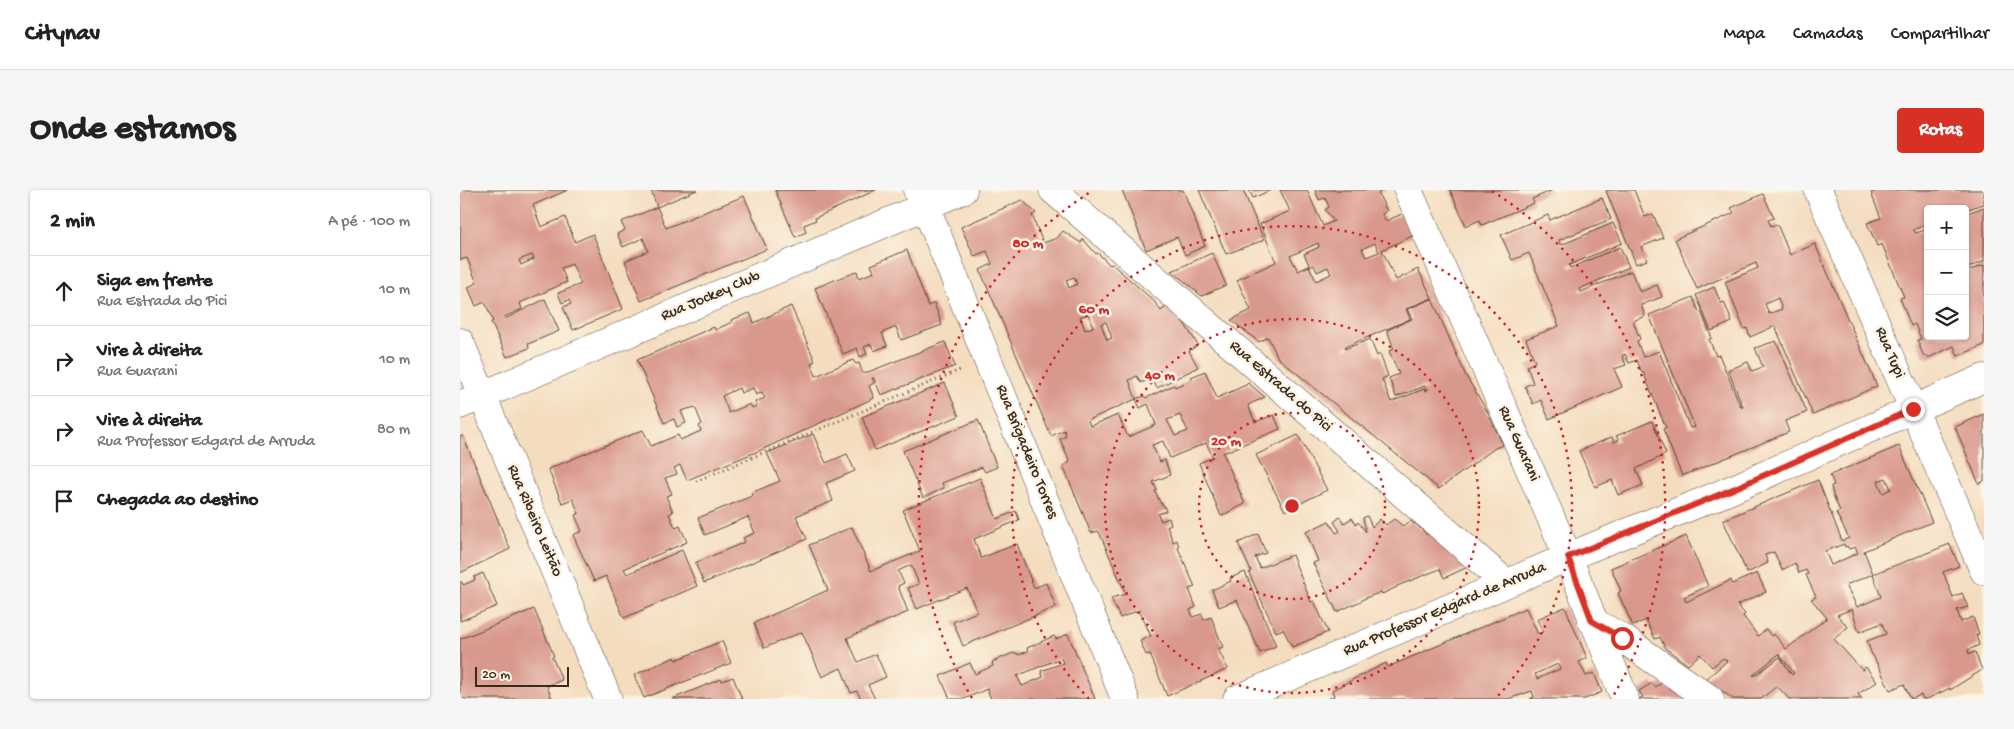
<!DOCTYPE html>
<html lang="pt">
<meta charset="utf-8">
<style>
:root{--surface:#fff;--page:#f6f6f6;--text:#222;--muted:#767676;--line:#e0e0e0;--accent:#d93025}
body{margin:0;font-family:"Gochi Hand",sans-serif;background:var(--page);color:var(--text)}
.controls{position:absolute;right:15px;top:15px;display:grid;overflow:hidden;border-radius:5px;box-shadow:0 1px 4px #0004}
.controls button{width:45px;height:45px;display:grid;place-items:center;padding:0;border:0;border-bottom:1px solid var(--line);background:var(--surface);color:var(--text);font:25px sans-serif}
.scale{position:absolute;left:15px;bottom:12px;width:94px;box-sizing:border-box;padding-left:5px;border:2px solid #3b2a1e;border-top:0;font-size:14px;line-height:18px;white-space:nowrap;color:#3b2a1e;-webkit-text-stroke:4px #fcf5e5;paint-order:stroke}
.stop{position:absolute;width:15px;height:15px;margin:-11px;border:4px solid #d93025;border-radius:50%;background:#fff}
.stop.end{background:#d93025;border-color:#fff;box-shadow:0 1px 5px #0008}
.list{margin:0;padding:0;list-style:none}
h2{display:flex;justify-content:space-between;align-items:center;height:65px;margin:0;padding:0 20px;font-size:21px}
h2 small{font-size:16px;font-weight:400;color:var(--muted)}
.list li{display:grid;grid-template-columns:32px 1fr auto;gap:15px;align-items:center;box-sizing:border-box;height:70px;padding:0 20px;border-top:1px solid var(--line)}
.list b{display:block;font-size:19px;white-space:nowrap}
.list p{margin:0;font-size:16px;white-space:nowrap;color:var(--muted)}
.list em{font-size:16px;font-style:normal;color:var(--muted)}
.icon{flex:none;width:28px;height:28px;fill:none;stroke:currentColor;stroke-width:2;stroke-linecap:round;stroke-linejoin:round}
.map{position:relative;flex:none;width:1524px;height:509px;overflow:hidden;border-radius:5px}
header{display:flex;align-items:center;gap:30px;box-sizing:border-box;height:70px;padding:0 25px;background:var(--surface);border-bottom:1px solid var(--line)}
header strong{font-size:24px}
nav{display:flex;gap:28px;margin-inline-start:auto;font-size:18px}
.intro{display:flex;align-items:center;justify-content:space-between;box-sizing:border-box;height:120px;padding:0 30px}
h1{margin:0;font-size:35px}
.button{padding:12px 22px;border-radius:5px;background:var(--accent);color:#fff;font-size:18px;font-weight:700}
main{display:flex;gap:30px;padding:0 30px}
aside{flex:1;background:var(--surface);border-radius:5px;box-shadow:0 1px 4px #0004}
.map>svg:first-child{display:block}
</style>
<header>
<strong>Citynav</strong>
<nav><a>Mapa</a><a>Camadas</a><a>Compartilhar</a></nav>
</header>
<div class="intro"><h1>Onde estamos</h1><a class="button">Rotas</a></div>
<main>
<aside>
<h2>2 min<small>A pé · 100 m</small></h2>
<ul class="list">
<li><svg class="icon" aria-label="ahead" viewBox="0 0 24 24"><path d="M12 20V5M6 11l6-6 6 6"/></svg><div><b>Siga em frente</b><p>Rua Estrada do Pici</p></div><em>10 m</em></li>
<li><svg class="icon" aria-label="right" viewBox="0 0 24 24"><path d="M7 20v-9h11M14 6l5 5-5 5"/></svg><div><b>Vire à direita</b><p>Rua Guarani</p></div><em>10 m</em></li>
<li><svg class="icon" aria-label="right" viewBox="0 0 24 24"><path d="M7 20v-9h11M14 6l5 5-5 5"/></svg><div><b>Vire à direita</b><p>Rua Professor Edgard de Arruda</p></div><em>80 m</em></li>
<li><svg class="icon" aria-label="arrive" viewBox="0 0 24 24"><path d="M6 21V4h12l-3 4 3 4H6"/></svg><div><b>Chegada ao destino</b></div></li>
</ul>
</aside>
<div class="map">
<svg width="1524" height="509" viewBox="0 0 1524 509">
<rect width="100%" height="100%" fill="#fcf5e5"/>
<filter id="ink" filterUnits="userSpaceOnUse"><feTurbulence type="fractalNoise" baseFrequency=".02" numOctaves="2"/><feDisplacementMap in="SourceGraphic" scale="10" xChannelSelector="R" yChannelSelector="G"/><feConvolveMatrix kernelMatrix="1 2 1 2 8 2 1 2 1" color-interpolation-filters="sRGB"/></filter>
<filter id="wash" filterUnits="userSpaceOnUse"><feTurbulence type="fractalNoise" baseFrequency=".0096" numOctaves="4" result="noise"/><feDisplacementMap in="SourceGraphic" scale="20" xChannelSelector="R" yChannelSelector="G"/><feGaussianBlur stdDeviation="1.12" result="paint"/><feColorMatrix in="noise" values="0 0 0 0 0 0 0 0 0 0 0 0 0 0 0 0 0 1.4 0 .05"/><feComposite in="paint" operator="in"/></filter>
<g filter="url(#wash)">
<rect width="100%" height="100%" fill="#f4ddbf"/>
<g id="blocks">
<path fill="#d9988d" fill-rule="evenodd" d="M0,0H108L73,15L81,37L105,27L115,52L133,44L163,119L113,140L103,117L111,114L109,110L102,113L98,103L121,94L112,74L101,78L107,92L60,113L62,119L44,127L45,129L85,109L99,141L68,154L69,158L47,167L31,132L33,131L25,112L16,116L8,97L17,93L7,68L0,70ZM72,65L74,69L61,75L59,70Z
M191,0H237L197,17Z
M315,0H416L355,28L356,30L344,35L346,42L335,47Z
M662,0H723L745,56L725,65L717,47L686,60Z
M739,0H783L804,50L766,64Z
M789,0H811L793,8Z
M820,0H847L863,36L874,31L865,20L869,17L865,8L859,10L855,0H925L918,3L927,21L922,24L926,31L944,23L954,45L922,60L936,90L958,79L972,108L946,119L950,129L885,157V159L910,149L917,166L920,164L928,186L922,189L931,212L964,199L965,201L969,199L966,200L965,196L936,207L929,188L939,184L929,161L934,159L927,140L952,129L947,119L972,109L1006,186L1027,221L1043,255L1035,258L979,299L818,168L808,147L799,152L771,130L791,120L777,90L816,72L800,34L830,21ZM858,53L859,57L844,64L850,77L854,75L857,82L868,77L871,84L856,91L849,76L838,81L830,66ZM915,53L919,62L906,67L902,59Z
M990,0H1093L1072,9L1074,13L1022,35L1020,30L1006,36Z
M1148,0H1174L1185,27L1193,24L1203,48L1181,57L1187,70L1176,74L1146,1Z
M1414,0H1524V14L1505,20L1468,19V34L1453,40L1456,43L1468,39V146H1505V82L1524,75V155L1498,166L1494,156L1468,168L1467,165L1464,167L1457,150L1461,149L1455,134L1451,136L1440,108L1444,107L1422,54L1417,56L1407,33L1421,28L1411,3L1415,2Z
M1303,4L1314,28L1308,30L1311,36L1317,34L1330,65L1355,54L1417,196L1353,225L1315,136L1290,147L1287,138L1284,139L1265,92L1298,78L1296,73L1237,99L1215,49L1274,23L1271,18ZM1318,108L1322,119L1309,124L1305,114Z
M284,6L307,59L181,111L165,71L188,61L183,48L163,57L157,44L165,40L161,32L197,17L206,38Z
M1142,8L1151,29L1099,50L1101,55L1153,33L1162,53L1109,75L1110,78L1160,57L1169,77L1119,99L1121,102L1171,81L1180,102L1197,95L1202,107L1181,115L1185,126L1173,131L1180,149L1177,151L1183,167L1199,161L1230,238L1235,237L1189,125L1233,107L1239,122L1241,121L1252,148L1249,149L1256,166L1259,165L1281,217H1283L1268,180L1288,172L1292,181L1303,177L1295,158L1316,151L1347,222L1325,231L1329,242L1222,286L1203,239L1206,238L1183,182L1182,183L1177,170L1169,173L1165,164L1162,166L1166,175L1154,179L1162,197L1089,229L1081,210L1073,214L1065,196L1073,193L1067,176L1075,172L1066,149L1099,136L1069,63L1052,70L1041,45L1088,25L1090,30Z
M562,10L576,23L572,25L583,53L597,48L603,41L621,53L623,49L636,64L638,63L650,75L652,74L694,111L701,121L707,116L722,130L738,155L729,161L738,177L697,198L691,188L681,193L677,186L669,190L676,209L628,230L630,236L658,225L668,247L696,235L688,214L680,218L676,209L684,206L686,208L714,195L715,197L733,189L731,187L745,181L757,208L786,195L788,193L805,207L788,215L795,232L814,225L820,239L763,263L785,314L761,326L739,273L753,267L746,253L710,268L703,251L692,255L700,272L705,270L710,285L693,292L697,300L695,301L701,314H703L706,321L698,324L701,331L709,328L711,334L707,336L713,352L717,350L719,357L718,358L735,397L729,399L736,417L730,420L733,427L742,424L744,430L751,427L763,457L758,459L768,479L707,506L690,464L686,465L680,451L691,446L679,420L660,428L651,408L666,404L639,342L638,341L631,343L603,276L610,272L600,249L606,246L604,240L591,246L520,80L532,74L527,61L514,66L501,37ZM614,87L617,94L609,98L606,90ZM628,124L633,137L625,140L620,127ZM646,132L652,148L647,150L641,134ZM720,225L728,241L715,246L707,230Z
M1524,17V71L1505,79V24Z
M447,60L468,116L474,113L482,135L441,150L436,137L422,143L427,156L414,161L411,154L404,157L407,164L400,167L397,158L383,164L355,98L397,81L399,88L414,82L411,75Z
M752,63L766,95L742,106L712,81Z
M1254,97L1261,113L1264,112L1272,132L1251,141L1236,105Z
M331,116L355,171L351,173L356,186L393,170L396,174L399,173L403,184L485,152L495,176L421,205L414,188H412L414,193L409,196L414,208L301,260L227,290L220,275L214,278L217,284L205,288L212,304L206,306L213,322L209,324L215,337L216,338L220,336L227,352L164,379L167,384L222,360L237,396L164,428L146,386L134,391L113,345L122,341L115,325L119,324L113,309L102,313L88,279L183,240L191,256L218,245L220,250L241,241L239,236L242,234L235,217L221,221L226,233L217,237L214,229L204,233L177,170L254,137L255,140L272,132L271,130L290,123L294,133ZM279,198L281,203L293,198L296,205L302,202L305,208L295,212L297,216L292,218L290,214L269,223L262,206Z
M485,193L499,226L415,260L402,227Z
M1524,224V291L1519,294L1495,237Z
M518,230L537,277L525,282L522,277L482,293L484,298L463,308L443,261Z
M1192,231L1206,264L1176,279L1183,295L1158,305L1152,290L1135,297L1119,261L1152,247L1154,252L1159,250L1156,246Z
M353,244L366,273L387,264L395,281L366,293L373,311L336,326L347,349L244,393L235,373L285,352L283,348L295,343L288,327L245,345L238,328L292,306L291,303L320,291L307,263Z
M838,245L867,300L825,321L796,265Z
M3,246L50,359L0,383V247Z
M1439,256L1472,332L1404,361L1413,384L1386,395L1397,417L1421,407L1413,384L1490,354L1499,376L1483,382L1493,407L1502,403L1508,417L1497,420L1501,432L1513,427L1519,444L1516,445L1519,455L1508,460L1509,464L1515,462L1522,480L1490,500V498L1467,509H1463L1461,505L1451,509L1444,494L1430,500L1413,465H1412L1407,451L1426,444L1422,433L1399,442L1392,419L1377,425L1388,437L1374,449L1402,480L1406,477L1417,492L1398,504L1402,509H1329L1317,496L1301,509H1273L1246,489L1267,471L1263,468L1252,477L1240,464L1228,475L1205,458L1200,447L1195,449L1186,430L1173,436L1158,403L1161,401L1151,378L1226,346L1248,396L1224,407L1226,412L1271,390L1272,394L1297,383L1306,402L1277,415L1285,424L1283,426L1298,446L1306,439L1311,446L1314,444L1326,459L1367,428L1351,409L1356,407L1346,385L1348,384L1346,380L1339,383L1335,373L1322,380L1314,362L1305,365L1308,373L1287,383L1263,330L1358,290L1382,351L1389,348L1376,323L1380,321L1373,305L1371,296L1374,295L1370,285ZM1426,288L1431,299L1423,303L1418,291ZM1384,354L1385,357L1387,356L1389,359L1395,357L1398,363L1371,375L1365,361ZM1319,464L1334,483L1332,485L1320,467L1294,486L1293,485Z
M520,288L537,329L556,321L559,330L514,349L521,368L557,354L574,398L586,393L596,417L503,456L493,432L517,422L507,398L457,419L448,398L459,394L451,375L438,381L444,393L438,396L448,422L387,448L398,472L416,464L426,487L408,495L415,509H401L397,501L391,503L381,478L362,487L342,442L304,458L294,433L368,400L349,355L392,337L411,381L460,361L443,320Z
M907,326L912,337L920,329L926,335L934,329L943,336L951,331L954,334L955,333L967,345L970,343L1012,375L984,388L980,379L937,396V397L922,404L921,402L903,409V410L877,422L853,373L858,371L846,342L869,331L876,343L880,341L874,332L880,327L884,333L892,328L896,334L898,332L906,342L903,328Z
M798,344L806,363L795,367L800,378L832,365L851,412L854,411L868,442L832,457L823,439L816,442L789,383L791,381L778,353Z
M785,382L816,456L800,463L777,410L759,417L752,400L771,391L770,388Z
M23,383L37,416L0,431V392H2L3,395L15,390L14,387Z
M1105,417L1127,468L1119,472L1126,486L1134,483L1142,502L1125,509H1070L1074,507L1072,501L1048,509H868L874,506L872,500L926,473L928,477L1066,418L1078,444L1083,442L1077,429ZM1098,474L1100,479L1077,489L1075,484Z
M74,419L94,466L92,467L102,490L87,496L92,509H0V449Z
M608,444L635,509H531L527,499L504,509H490L480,486L510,473L515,484L533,476L532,472L553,463H557L558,465L568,461L567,458L594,446L596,449ZM601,468L603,473L581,481L583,487L562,496L557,486Z
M262,451L271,473L184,508L174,485L215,467L216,470Z
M273,487L282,509H212L261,489L262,491Z
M1211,488L1235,509H1179L1183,507L1179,501L1192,493L1195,497Z"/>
</g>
</g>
<g filter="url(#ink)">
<use href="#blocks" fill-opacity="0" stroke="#574536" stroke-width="1"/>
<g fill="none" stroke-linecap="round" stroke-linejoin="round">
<g stroke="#574536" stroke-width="29">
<path id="street" d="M457,0L465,15L665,509
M593,0L1046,393
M948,0L1108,367L1165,509
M1358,0L1524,381
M0,152L148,509
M0,215L503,0
M1132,431L1162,448L1250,509
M777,509L1108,367L1273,299L1524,188"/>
</g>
<path stroke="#574536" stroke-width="3" stroke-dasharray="1 4" stroke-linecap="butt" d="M236,291L500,180"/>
<use href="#street" stroke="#fff" stroke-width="28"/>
</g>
</g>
<g fill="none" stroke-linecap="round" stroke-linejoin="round" filter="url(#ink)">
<path stroke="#d93025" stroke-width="6" d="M1162,448L1132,431L1108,367L1273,299L1453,219"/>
</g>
<g fill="none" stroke="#d62828" stroke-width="2.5" stroke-dasharray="2.5 5">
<circle cx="832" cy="316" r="93"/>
<circle cx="832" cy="316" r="187"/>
<path d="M629 509A280 280 0 1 1 1035 509"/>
<path d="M512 508A373 373 0 0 1 632 1M1032 1A373 373 0 0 1 1152 508"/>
</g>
<g text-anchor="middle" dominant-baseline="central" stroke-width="5" stroke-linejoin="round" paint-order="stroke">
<g font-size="16" fill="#3b2a1e" stroke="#fcf5e5">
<text transform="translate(251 107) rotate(-23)">Rua Jockey Club</text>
<text transform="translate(1429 163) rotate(67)">Rua Tupi</text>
<text transform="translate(820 197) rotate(41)">Rua Estrada do Pici</text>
<text transform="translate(1058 254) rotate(66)">Rua Guarani</text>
<text transform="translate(566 262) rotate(68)">Rua Brigadeiro Torres</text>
<text transform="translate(74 331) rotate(67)">Rua Ribeiro Leitão</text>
<text transform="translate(985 420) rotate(-23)">Rua Professor Edgard de Arruda</text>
</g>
</g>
<circle cx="832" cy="316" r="8" fill="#d62828" stroke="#fcf5e5" stroke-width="2.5"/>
<g font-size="15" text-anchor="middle" font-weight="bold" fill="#d62828" stroke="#fcf5e5" stroke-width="5" stroke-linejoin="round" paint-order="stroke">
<text x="568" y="57">80 m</text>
<text x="634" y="123">60 m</text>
<text x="700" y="189">40 m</text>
<text x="766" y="255">20 m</text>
</g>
</svg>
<div class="controls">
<button>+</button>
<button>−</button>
<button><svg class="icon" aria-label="layers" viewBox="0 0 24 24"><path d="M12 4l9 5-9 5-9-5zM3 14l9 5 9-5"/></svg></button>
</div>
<div class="scale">20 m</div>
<div class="stop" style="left:1162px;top:448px"></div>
<div class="stop end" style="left:1453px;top:219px"></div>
</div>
</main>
